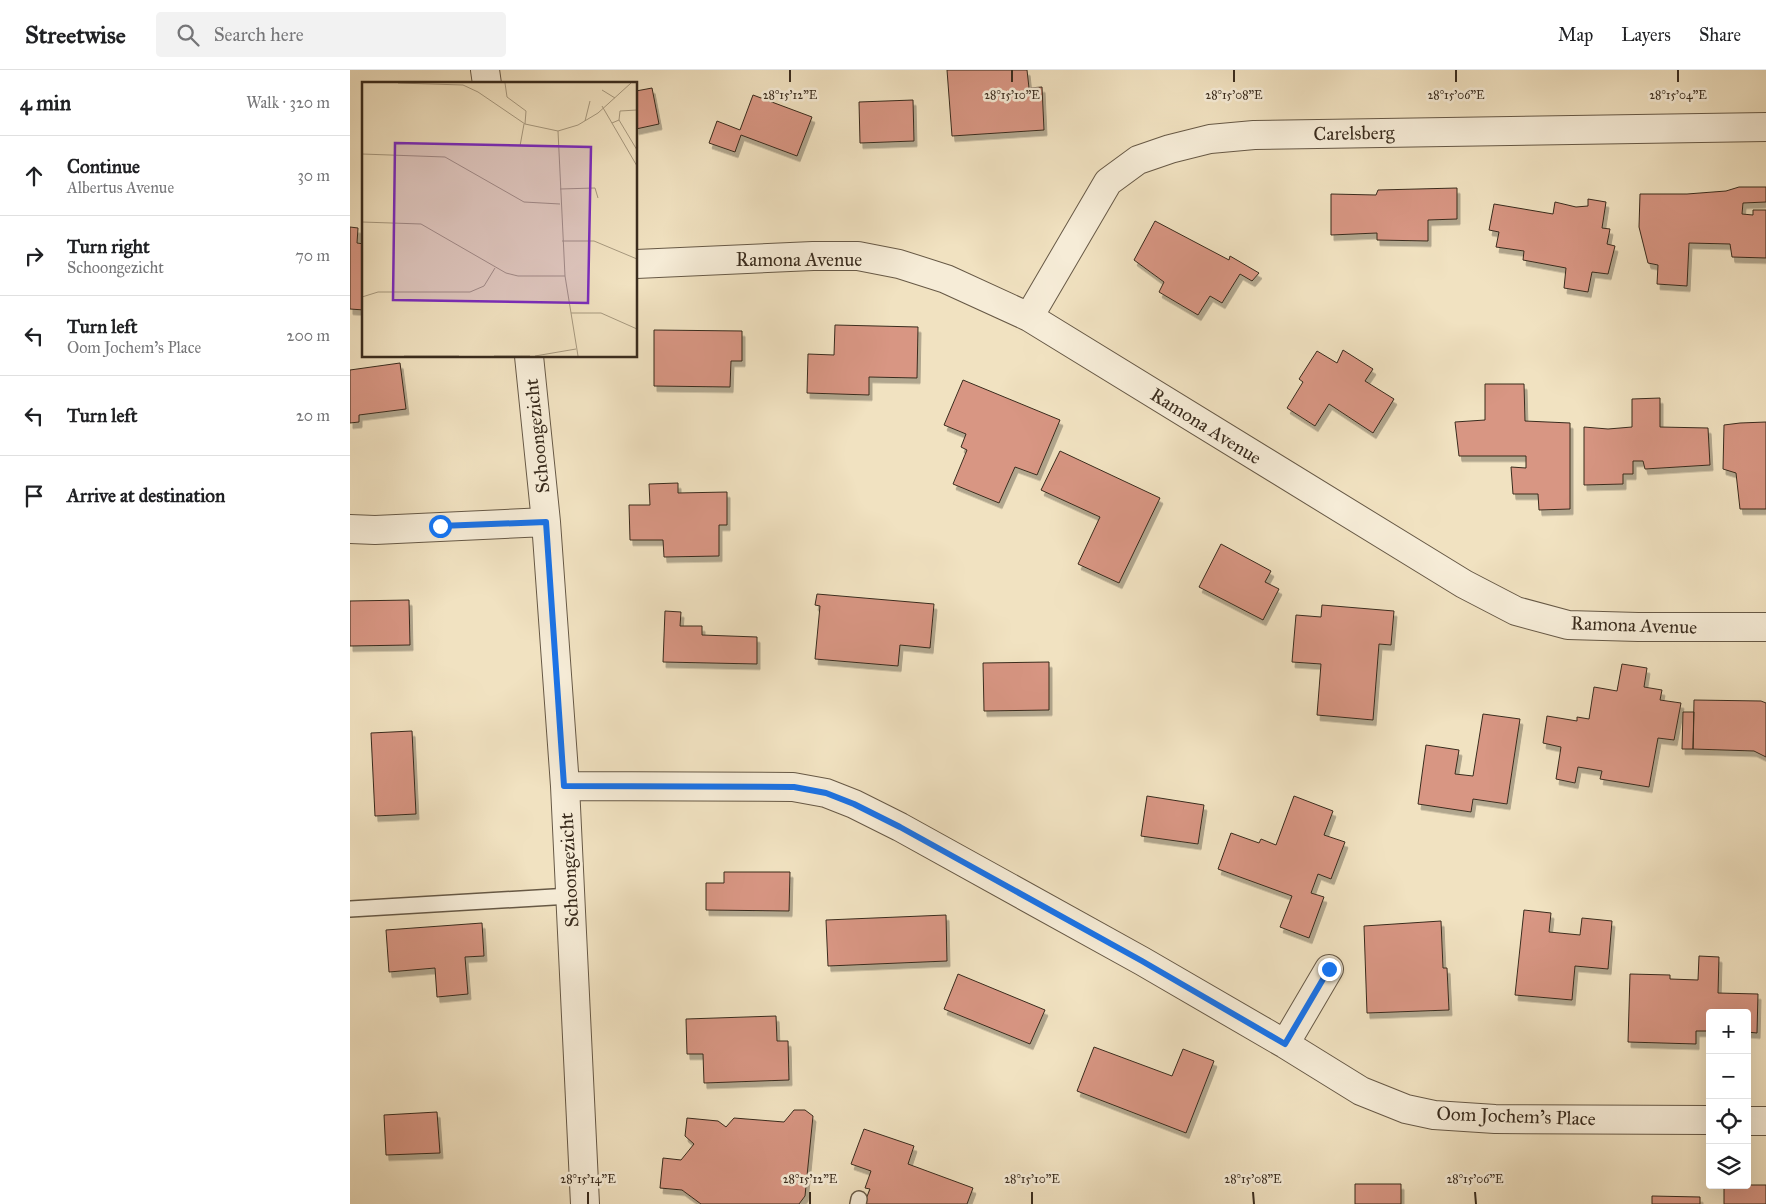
<!DOCTYPE html>
<meta charset="utf-8">
<style>
:root{--surface:#fff;--page:#f2f2f2;--text:#202124;--muted:#757577;--line:#e0e0e0}
body{margin:0;font-family:"IM FELL Great Primer",serif;background:var(--page);color:var(--text)}
.controls{position:absolute;right:15px;bottom:15px;display:grid;overflow:hidden;border-radius:5px;box-shadow:0 5px 20px #0002}
.controls button{width:45px;height:45px;display:grid;place-items:center;padding:0;border:0;border-bottom:1px solid var(--line);background:var(--surface);color:var(--text);font:25px sans-serif}
.stop{position:absolute;width:15px;height:15px;margin:-11px;border:4px solid #1a73e8;border-radius:50%;background:#fff}
.stop.end{background:#1a73e8;border-color:#fff;box-shadow:0 1px 5px #0008}
.list{margin:0;padding:0;list-style:none}
h2{display:flex;justify-content:space-between;align-items:center;height:65px;margin:0;padding:0 20px;font-size:21px}
h2 small{font-size:16px;font-weight:400;color:var(--muted)}
.list li{display:grid;grid-template-columns:32px 1fr auto;gap:15px;align-items:center;box-sizing:border-box;height:80px;padding:0 20px;border-top:1px solid var(--line)}
.list b{display:block;font-size:19px;white-space:nowrap}
.list p{margin:0;font-size:16px;white-space:nowrap;color:var(--muted)}
.list em{font-size:16px;font-style:normal;color:var(--muted)}
.icon{flex:none;width:28px;height:28px;fill:none;stroke:currentColor;stroke-width:2;stroke-linecap:round;stroke-linejoin:round}
.map{position:relative;flex:none;width:1416px;height:1134px;overflow:hidden}
header{display:flex;align-items:center;gap:30px;box-sizing:border-box;height:70px;padding:0 25px;background:var(--surface);border-bottom:1px solid var(--line)}
header strong{font-size:24px}
nav{display:flex;gap:28px;margin-inline-start:auto;font-size:18px}
.search{width:350px;height:45px;background:var(--page);display:flex;align-items:center;gap:12px;box-sizing:border-box;padding:0 18px;border-radius:5px;color:var(--muted);font-size:19px}
main{display:flex}
aside{flex:1;background:var(--surface)}
.map>svg:first-child{display:block}
</style>
<header>
<strong>Streetwise</strong>
<div class="search"><svg class="icon" aria-label="search" viewBox="0 0 24 24"><circle cx="10" cy="10" r="6"/><path d="M15 15l6 6"/></svg>Search here</div>
<nav><a>Map</a><a>Layers</a><a>Share</a></nav>
</header>
<main>
<aside>
<h2>4 min<small>Walk · 320 m</small></h2>
<ul class="list">
<li><svg class="icon" aria-label="ahead" viewBox="0 0 24 24"><path d="M12 20V5M6 11l6-6 6 6"/></svg><div><b>Continue</b><p>Albertus Avenue</p></div><em>30 m</em></li>
<li><svg class="icon" aria-label="right" viewBox="0 0 24 24"><path d="M7 20v-9h11M14 6l5 5-5 5"/></svg><div><b>Turn right</b><p>Schoongezicht</p></div><em>70 m</em></li>
<li><svg class="icon" aria-label="left" viewBox="0 0 24 24"><path d="M17 20v-9H6M10 6l-5 5 5 5"/></svg><div><b>Turn left</b><p>Oom Jochem's Place</p></div><em>200 m</em></li>
<li><svg class="icon" aria-label="left" viewBox="0 0 24 24"><path d="M17 20v-9H6M10 6l-5 5 5 5"/></svg><div><b>Turn left</b></div><em>20 m</em></li>
<li><svg class="icon" aria-label="arrive" viewBox="0 0 24 24"><path d="M6 21V4h12l-3 4 3 4H6"/></svg><div><b>Arrive at destination</b></div></li>
</ul>
</aside>
<div class="map">
<svg width="1416" height="1134" viewBox="0 0 1416 1134">
<defs>
<filter id="shadow"><feDropShadow dx="3" dy="5.5" stdDeviation="0" flood-color="#0004"/></filter>
</defs>
<rect width="100%" height="100%" fill="#f1e2c1"/>
<filter id="stains"><feTurbulence type="fractalNoise" baseFrequency=".004" numOctaves="4"/><feColorMatrix values="0 0 0 0 .2 0 0 0 0 .09 0 0 0 0 .02 0 0 0 .5 -.17"/></filter>
<radialGradient id="worn" r=".72"><stop offset=".6" stop-color="#630" stop-opacity="0"/><stop offset="1" stop-color="#630" stop-opacity=".3"/></radialGradient>
<path fill="#d89683" stroke="#392b1d" filter="url(#shadow)" d="M597,0H677L679,18L692,17L694,60L602,66Z
M302,18L309,54L286,59V21Z
M403,25L462,47L447,86L391,65L385,82L359,73L367,51L390,60Z
M563,30L564,71L510,73L509,32Z
M1389,117H1416V132L1393,133L1392,144L1403,145V140H1416V188L1382,187L1380,174L1339,173L1337,216L1307,214L1308,195L1298,193L1289,157L1290,124H1337L1376,121Z
M1107,118V149L1078,150V171L1027,170V163L981,165V124L1026,125L1028,120Z
M1238,129L1256,132L1252,158L1260,159L1257,174L1265,176L1258,204L1242,202L1238,222L1214,218L1216,198L1173,190L1174,181L1146,177L1149,162L1139,160L1144,134L1203,144L1205,132L1226,137L1238,136Z
M805,151L879,190L880,186L909,203L902,211L890,204L872,233L860,226L848,245L809,222L814,212L784,190Z
M0,157L8,158L7,173L14,174V240L0,239Z
M485,255L568,257L567,308L519,307V325L457,323L458,284L484,285Z
M304,260L392,261V291H381L380,317L304,316Z
M993,280L1023,299L1015,311L1044,329L1023,363L979,334L965,356L937,338L953,312L949,309L967,281L987,293Z
M50,293L56,339L9,345V352L0,353V300Z
M613,310L710,350L687,405L665,397L649,433L603,414L617,380L611,377L616,364L594,355Z
M1135,314H1174L1175,351L1220,353V439L1189,440L1188,424H1163L1161,397L1176,398V386H1109L1105,352L1135,350Z
M1310,328V357L1358,358L1360,395L1295,399L1293,391H1283V404H1273V414L1234,415V357L1258,359L1282,357V329Z
M1416,352V439H1390L1386,403L1373,399L1374,355L1390,353Z
M710,381L810,428L769,513L728,494L750,447L691,420Z
M328,413V423L377,422V455H369V486L314,487L313,470H280L279,435H300L299,414Z
M871,474L921,501L915,512L929,519L913,550L849,517Z
M467,524L584,534L580,578L550,575L548,596L465,589L470,536L465,535Z
M59,530L60,575L0,576V531Z
M972,535L1044,541L1041,575L1029,574L1023,650L967,645L971,594L942,592L946,545L971,547Z
M315,541L331,542L330,556H352V565L407,567V594L313,592Z
M699,592V640L634,641L633,593Z
M1272,594L1297,598L1294,617L1312,620L1310,630L1331,633L1324,670L1308,668L1299,717L1250,709L1252,701L1228,697L1225,713L1206,709L1211,677L1193,673L1197,646L1227,651V647L1239,649L1244,617L1267,621Z
M1344,630L1411,631L1416,633V687L1404,681L1343,679Z
M1333,642H1344L1343,679H1332Z
M1133,644L1170,649L1157,734L1123,729L1121,742L1068,734L1076,675L1109,680L1105,704L1123,706Z
M62,661L66,744L25,746L21,663Z
M797,726L854,735L848,774L791,766Z
M944,726L983,741L974,765L995,772L981,809L968,804L961,823L974,827L959,868L930,857L942,826L868,799L881,763L909,773L911,769L926,775Z
M374,802H440L439,841L356,840V813H374Z
M1174,840L1201,843L1199,862L1230,865L1232,848L1262,851L1258,899L1225,896L1222,930L1165,925Z
M596,845L597,891L478,896L476,850Z
M1091,851L1093,898H1097L1099,940L1017,943L1014,856Z
M132,853L134,886L115,887L118,924L87,927L85,898L39,902L36,860Z
M1349,886L1369,887L1368,923L1408,924L1407,963L1397,962V943H1360V961H1346V974L1278,972L1280,904L1320,905V909L1348,910Z
M608,904L695,940L680,974L594,939Z
M426,946L427,971H438L439,1010L354,1013L353,984H337L336,949Z
M744,977L822,1006L833,979L864,991L836,1063L727,1021Z
M444,1040H455L463,1046L455,1126L449,1134H351L332,1120L310,1118L313,1088L331,1090L344,1074L335,1066L337,1048L368,1051L376,1057L384,1048L434,1052Z
M87,1042L90,1083L36,1085L34,1045Z
M514,1059L564,1076L558,1094L623,1118L617,1134H514L520,1119L515,1118L521,1101L501,1094Z
M1005,1114H1051V1134H1005Z
M1374,1115H1416V1134H1374Z
M1302,1126L1350,1127V1134H1302Z"/>
<g fill="none" stroke-linecap="round" stroke-linejoin="round">
<g stroke="#675946" stroke-width="18">
<path id="lane" d="M0,839L220,826
M508,1134L509,1129"/>
</g>
<g stroke="#675946" stroke-width="30">
<path id="street" d="M135,0L137,14
M286,194L463,186H508L549,194L596,209L679,247L1114,514L1166,541L1218,555L1288,557H1416
M679,247L758,112L788,90L820,79L860,69L904,65L1416,57
M179,286L196,452L215,716L235,1134
M0,459L25,460L196,452
M215,716L443,717L476,723L504,734L550,757L792,891L935,974L1011,1021L1056,1039L1084,1045L1145,1049L1360,1050
M935,974L979,899
M1397,1051H1416"/>
</g>
<use href="#lane" stroke="#f6ecd7" stroke-width="15"/>
<use href="#street" stroke="#f6ecd7" stroke-width="28"/>
</g>
<g fill="none" stroke-linecap="round" stroke-linejoin="round">
<path stroke="#1a73e8" stroke-width="6" d="M90,456L196,452L214,716L444,717L476,723L504,734L550,757L792,891L935,974L979,899"/>
</g>
<path fill="none" stroke="#392b1d" stroke-width="2" d="M440,0V12M662,0V12M884,0V12M1106,0V12M1328,0V12M238,1122V1134M460,1122V1134M682,1122V1134M903,1122L904,1134M1125,1122L1126,1134"/>
<g text-anchor="middle" dominant-baseline="central" stroke-width="5" stroke-linejoin="round" paint-order="stroke">
<g font-size="19" fill="#392b1d" stroke="#f6ecd7">
<text transform="translate(1004 63) rotate(-1)">Carelsberg</text>
<text x="449" y="189">Ramona Avenue</text>
<text transform="translate(856 356) rotate(32)">Ramona Avenue</text>
<text transform="translate(187 366) rotate(-96)">Schoongezicht</text>
<text transform="translate(1284 555) rotate(2)">Ramona Avenue</text>
<text transform="translate(219 800) rotate(-93)">Schoongezicht</text>
<text transform="translate(1166 1046) rotate(2)">Oom Jochem's Place</text>
</g>
</g>
<g transform="translate(12 12)">
<rect width="275" height="275" fill="#f1e2c1"/>
<path fill="none" stroke="#a7997f" stroke-width="1" d="M36,1L101,3L116,10L163,42L196,49L216,43L236,31L269,1M143,1L145,15L164,29L163,42M240,8L253,16M240,24L275,84M257,38L258,29L275,28M223,39L228,19M250,41L257,38L275,68M196,49L203,194L216,274M158,64L162,42M0,72L83,75L162,120L198,122M198,107L233,106L236,116M0,140L59,142L144,191L156,194H203M200,159H232L275,177M0,215L16,210H108L122,204L133,186M209,231H239L275,247M42,274H97M132,274H168M173,274L214,267"/>
<path fill="#7b2cbf" fill-opacity="0.15" stroke="#7b2cbf" stroke-width="2.5" d="M33,61L229,65L226,221L31,218Z"/>
<rect width="275" height="275" fill="none" stroke="#392b1d" stroke-width="2.5"/>
</g>
<g font-size="12" text-anchor="middle" fill="#392b1d" stroke="#f6ecd7" stroke-width="5" stroke-linejoin="round" paint-order="stroke">
<text x="440" y="29">28°15'12"E</text>
<text x="662" y="29">28°15'10"E</text>
<text x="884" y="29">28°15'08"E</text>
<text x="1106" y="29">28°15'06"E</text>
<text x="1328" y="29">28°15'04"E</text>
<text x="238" y="1113">28°15'14"E</text>
<text x="460" y="1113">28°15'12"E</text>
<text x="682" y="1113">28°15'10"E</text>
<text x="903" y="1113">28°15'08"E</text>
<text x="1125" y="1113">28°15'06"E</text>
</g>
<rect width="100%" height="100%" filter="url(#stains)"/>
<rect width="100%" height="100%" fill="url(#worn)"/>
</svg>
<div class="controls">
<button>+</button>
<button>−</button>
<button><svg class="icon" aria-label="locate" viewBox="0 0 24 24"><circle cx="12" cy="12" r="6"/><path d="M12 2v4M12 18v4M2 12h4M18 12h4"/></svg></button>
<button><svg class="icon" aria-label="layers" viewBox="0 0 24 24"><path d="M12 4l9 5-9 5-9-5zM3 14l9 5 9-5"/></svg></button>
</div>
<div class="stop" style="left:90px;top:456px"></div>
<div class="stop end" style="left:979px;top:899px"></div>
</div>
</main>
